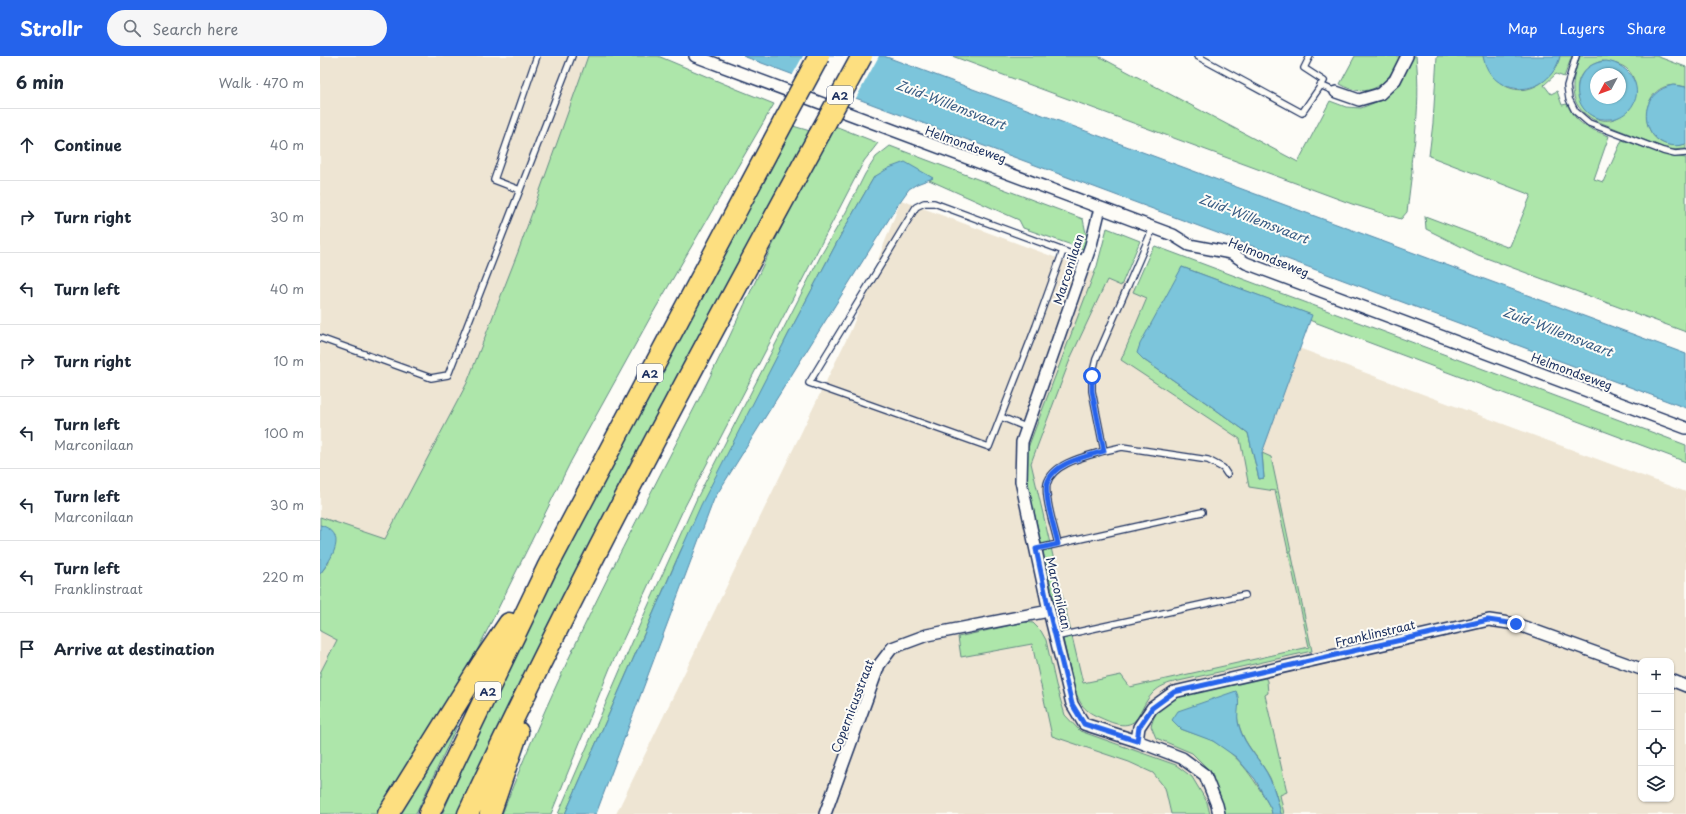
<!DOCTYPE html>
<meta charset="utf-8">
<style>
:root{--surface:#fff;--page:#f6f6f7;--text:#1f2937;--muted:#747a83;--line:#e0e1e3;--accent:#2563eb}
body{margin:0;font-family:"Playpen Sans",sans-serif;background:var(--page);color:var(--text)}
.controls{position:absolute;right:12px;bottom:12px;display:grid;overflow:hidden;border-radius:8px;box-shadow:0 1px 3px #0004}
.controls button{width:36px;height:36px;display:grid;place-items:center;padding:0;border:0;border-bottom:1px solid var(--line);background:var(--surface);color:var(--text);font:20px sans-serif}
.compass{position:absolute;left:1270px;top:12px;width:36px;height:36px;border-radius:50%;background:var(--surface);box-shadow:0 1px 3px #0004;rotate:229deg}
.stop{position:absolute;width:12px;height:12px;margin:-9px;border:3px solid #2563eb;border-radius:50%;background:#fff}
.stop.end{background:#2563eb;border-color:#fff;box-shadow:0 1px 4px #0008}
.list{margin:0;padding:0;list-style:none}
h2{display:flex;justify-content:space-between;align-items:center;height:52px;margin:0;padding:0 16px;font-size:17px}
h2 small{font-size:13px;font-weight:400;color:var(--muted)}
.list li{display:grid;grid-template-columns:26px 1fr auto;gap:12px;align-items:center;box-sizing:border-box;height:72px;padding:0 16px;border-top:1px solid var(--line)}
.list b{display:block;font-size:15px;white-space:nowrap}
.list p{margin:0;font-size:13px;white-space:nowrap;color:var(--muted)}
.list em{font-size:13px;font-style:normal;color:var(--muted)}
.icon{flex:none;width:22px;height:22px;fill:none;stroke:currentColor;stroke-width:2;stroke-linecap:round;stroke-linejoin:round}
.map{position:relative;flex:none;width:1366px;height:758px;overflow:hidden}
header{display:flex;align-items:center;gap:24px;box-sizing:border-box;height:56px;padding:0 20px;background:var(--accent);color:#fff}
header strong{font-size:19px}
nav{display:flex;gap:22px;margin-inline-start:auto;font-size:14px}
.search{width:280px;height:36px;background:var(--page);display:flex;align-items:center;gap:10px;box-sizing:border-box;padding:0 14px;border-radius:22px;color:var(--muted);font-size:15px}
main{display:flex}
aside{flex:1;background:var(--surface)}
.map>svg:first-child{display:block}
</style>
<header>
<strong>Strollr</strong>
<div class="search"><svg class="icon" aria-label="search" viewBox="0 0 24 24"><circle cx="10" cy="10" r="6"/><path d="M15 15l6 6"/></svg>Search here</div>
<nav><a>Map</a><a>Layers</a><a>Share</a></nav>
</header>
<main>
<aside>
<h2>6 min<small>Walk · 470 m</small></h2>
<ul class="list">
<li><svg class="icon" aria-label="ahead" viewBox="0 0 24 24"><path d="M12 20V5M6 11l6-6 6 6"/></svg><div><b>Continue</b></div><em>40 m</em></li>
<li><svg class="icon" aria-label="right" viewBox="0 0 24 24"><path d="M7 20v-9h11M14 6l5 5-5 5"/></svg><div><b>Turn right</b></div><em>30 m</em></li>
<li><svg class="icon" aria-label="left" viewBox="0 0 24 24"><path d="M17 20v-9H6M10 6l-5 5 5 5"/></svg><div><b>Turn left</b></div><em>40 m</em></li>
<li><svg class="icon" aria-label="right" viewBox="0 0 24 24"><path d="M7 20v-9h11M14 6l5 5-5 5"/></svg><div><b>Turn right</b></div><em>10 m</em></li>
<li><svg class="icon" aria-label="left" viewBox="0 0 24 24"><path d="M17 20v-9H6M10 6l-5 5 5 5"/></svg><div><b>Turn left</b><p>Marconilaan</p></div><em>100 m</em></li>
<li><svg class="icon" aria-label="left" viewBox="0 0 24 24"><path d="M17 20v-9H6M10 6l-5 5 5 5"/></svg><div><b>Turn left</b><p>Marconilaan</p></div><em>30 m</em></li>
<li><svg class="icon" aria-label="left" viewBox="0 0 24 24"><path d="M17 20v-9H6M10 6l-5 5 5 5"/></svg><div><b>Turn left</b><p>Franklinstraat</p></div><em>220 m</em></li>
<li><svg class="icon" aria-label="arrive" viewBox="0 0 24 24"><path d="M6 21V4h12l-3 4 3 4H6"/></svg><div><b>Arrive at destination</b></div></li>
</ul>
</aside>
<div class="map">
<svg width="1366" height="758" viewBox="0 0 1366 758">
<rect width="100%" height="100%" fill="#fdfcf7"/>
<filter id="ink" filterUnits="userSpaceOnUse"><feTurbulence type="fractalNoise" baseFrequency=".025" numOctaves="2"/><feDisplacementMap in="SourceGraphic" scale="8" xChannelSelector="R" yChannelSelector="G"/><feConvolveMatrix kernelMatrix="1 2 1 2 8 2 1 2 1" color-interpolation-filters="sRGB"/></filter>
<g filter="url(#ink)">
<path fill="#eee5d3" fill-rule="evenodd" d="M0,0H272L151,327L0,622Z
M581,144L1366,436V758H296L531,274ZM1321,605H1351V743H1321Z"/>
<path fill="#ade6aa" stroke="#648a84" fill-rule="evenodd" d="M268,0H338L419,34L454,48L330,262L251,405L152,605L58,758H0V617L17,584L0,575V518L9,506L4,470L0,469V461L65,483L147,327L198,196Z
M632,0H778L978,106L1010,45L1026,51L1041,52L1064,43L1080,26L1094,0H1096C1099,27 1098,54 1095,81C1095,92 1089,104 1092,115L1087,156L1081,163L1032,148Z
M1035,0H1081C1068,28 1050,45 1020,28Z
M1117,0H1163C1165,8 1169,12 1174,19C1176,22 1179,26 1182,28C1206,44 1234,24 1240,0H1252L1244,21L1236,18L1224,29L1231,38L1237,35L1242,49L1247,48C1257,69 1268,72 1289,80L1274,123L1283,126L1302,84L1350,100L1366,102V276L1158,199L1106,173L1105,160L1187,191L1190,190L1211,139L1109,100L1113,67Z
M1260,0H1336L1366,11V31C1315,16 1312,101 1366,88V93L1349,94L1274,64C1246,48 1251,26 1260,0ZM1282,5C1288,6 1295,7 1300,9C1317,15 1319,38 1310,50C1277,95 1227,21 1282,5Z
M473,70L490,75L441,167L139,758H122L202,582L285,422Z
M515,70L558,87L544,105L363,454L290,612L231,758H182C238,612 312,474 383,335C412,278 437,219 466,162C481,131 498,101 515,70Z
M570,90L763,163L767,182L763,193L703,172L699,164L609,124L613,122L554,121L524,173L469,277L360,496L245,758H238L324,559L377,442L500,201L526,156L545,118L556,101Z
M787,172L820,185L801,230L787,224L751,301L711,407L763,627L801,619L810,631L989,591L955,435L929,431L920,383L801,304L827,242L813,236L830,197L835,190L1366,389V406L989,264L991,259L862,211L824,304L888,348L928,377L939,423L944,422L942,397L951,401L992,595L850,627C844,629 837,632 832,638C826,644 823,652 819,659C811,675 794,668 781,662C764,655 760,649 754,631L708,430L705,410L706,397L777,210Z
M705,566L713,567L721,575L726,584L736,629L745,659L760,675L856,709L872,721L887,746L890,758H851L845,732L833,717L809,706L732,680L712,588L641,601L638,581Z
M939,620L945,621L947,625L948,637L945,639L967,736L960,739L964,758H961C958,747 955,733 950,722C938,699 920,686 917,659L861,673C871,677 883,680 893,685C921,700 936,726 951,753L952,758H902L892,717L872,697L836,682L831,670L834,661L837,656L848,643Z
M156,629L96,758H75Z"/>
<path fill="#7bc5db" stroke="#5589a9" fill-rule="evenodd" d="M423,0H564L1366,298V352Z
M1163,0H1240C1230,43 1171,44 1163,0Z
M1286,5C1310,8 1327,34 1309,54C1304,59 1297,63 1290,63C1250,67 1245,8 1286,5ZM1276,18H1300V42H1276Z
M1353,29L1366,31V88C1325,101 1308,39 1353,29Z
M585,106L613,122L597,128L589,133L579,147L394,443L276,758H245L381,449L469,277L524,173L554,121L569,112Z
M862,211L992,259L942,397L944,422L939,423L928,377L888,348L824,304L817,297L820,288Z
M0,469C29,477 12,502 0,518Z
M916,635C922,647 915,657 919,670C924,690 942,705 950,723C955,734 958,747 961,758H952L951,753L935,723L916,701L893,685L861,673L852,664L858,655Z"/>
<path fill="#fdfcf7" d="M483,0H559L535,44L472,20Z"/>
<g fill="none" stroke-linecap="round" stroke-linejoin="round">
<g stroke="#1b2f5e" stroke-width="8">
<path id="lane" d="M877,0L982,57L1004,25L984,12L990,0
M1256,0L1247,30L1249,43L1255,55L1269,67L1343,95L1355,98L1366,97
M1000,29L1016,36
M200,134L174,124L217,0
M833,172L776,303L772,320V335L784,395L802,391L888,404L903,412L907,418
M743,195L716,270L669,391L489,327L596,151L604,147H614L749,197L766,204
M0,282L111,322L128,319L252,0
M681,361L708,372
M738,488C735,474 724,441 727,428C732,407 767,400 784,395
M715,493L882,456
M735,581L925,539"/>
</g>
<g stroke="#1b2f5e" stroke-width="14">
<path id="street" d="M375,0L853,179L869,189L911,197L926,207L1366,372
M1016,36L1039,44L1060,38L1075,24L1087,0
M780,152L771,189L702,386L701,425L729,555L752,648L764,668L817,685L862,702L885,719L897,749L899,758
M1351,624L1366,630
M817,685L819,671L832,652L854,636L1169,564L1196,568L1321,613
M505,758L559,609L572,592L607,579L729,555"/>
</g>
<g stroke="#1b2f5e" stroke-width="23">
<path id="highway" d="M68,758L162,607L189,567
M109,758L227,512L464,65
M148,758C256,527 377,303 499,79
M170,758L198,676"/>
</g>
<use href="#lane" stroke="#fdfcf7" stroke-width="5.5"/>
<use href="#street" stroke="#fdfcf7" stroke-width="11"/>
<use href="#highway" stroke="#fddf80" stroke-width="20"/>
<g stroke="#1b2f5e" stroke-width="23" stroke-linecap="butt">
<path id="highway-bridge" d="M464,65L499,0
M499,79L542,0"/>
</g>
<use href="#highway-bridge" stroke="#fddf80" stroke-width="20"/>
</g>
</g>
<g fill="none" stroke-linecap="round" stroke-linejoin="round" filter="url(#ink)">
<path stroke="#2563eb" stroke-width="5" d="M772,320V335L784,395C767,400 732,407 727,428C724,441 735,474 738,488L716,493L729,555L752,648L764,668L817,685L819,671L832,652L854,636L1168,564L1196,568"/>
</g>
<g text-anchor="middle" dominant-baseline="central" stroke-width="4" stroke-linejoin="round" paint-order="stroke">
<g fill="#fdfcf7" stroke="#5f6c8c" stroke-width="1">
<rect x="507" y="30" width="26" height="18" rx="3"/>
<rect x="317" y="308" width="26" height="18" rx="3"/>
<rect x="155" y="626" width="26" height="18" rx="3"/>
</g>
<g font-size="11" font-weight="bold" fill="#1b2f5e">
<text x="520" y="39">A2</text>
<text x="330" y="317">A2</text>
<text x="168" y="635">A2</text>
</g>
<g font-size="12" fill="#1b2f5e" stroke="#fdfcf7">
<text transform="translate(646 88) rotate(20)">Helmondseweg</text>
<text transform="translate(949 201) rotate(22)">Helmondseweg</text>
<text transform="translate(748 213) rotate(-72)">Marconilaan</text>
<text transform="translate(1252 315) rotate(20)">Helmondseweg</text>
<text transform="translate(739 537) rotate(77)">Marconilaan</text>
<text transform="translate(1055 577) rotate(-13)">Franklinstraat</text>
<text transform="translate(532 650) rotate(-69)">Copernicusstraat</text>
</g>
<g font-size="13" font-style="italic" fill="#385c84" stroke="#fdfcf7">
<text transform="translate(631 48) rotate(21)">Zuid-Willemsvaart</text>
<text transform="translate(934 162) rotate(21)">Zuid-Willemsvaart</text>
<text transform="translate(1238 275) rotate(21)">Zuid-Willemsvaart</text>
</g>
</g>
</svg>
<div class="controls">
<button>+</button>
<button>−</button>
<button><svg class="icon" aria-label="locate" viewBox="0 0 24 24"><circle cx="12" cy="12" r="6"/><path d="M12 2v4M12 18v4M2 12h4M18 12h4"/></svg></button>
<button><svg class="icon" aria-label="layers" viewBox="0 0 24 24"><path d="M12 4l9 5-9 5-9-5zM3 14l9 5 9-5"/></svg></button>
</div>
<svg class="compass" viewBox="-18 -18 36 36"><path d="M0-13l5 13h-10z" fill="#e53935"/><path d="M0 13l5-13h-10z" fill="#747a83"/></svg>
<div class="stop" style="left:772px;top:320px"></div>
<div class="stop end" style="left:1196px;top:568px"></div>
</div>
</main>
